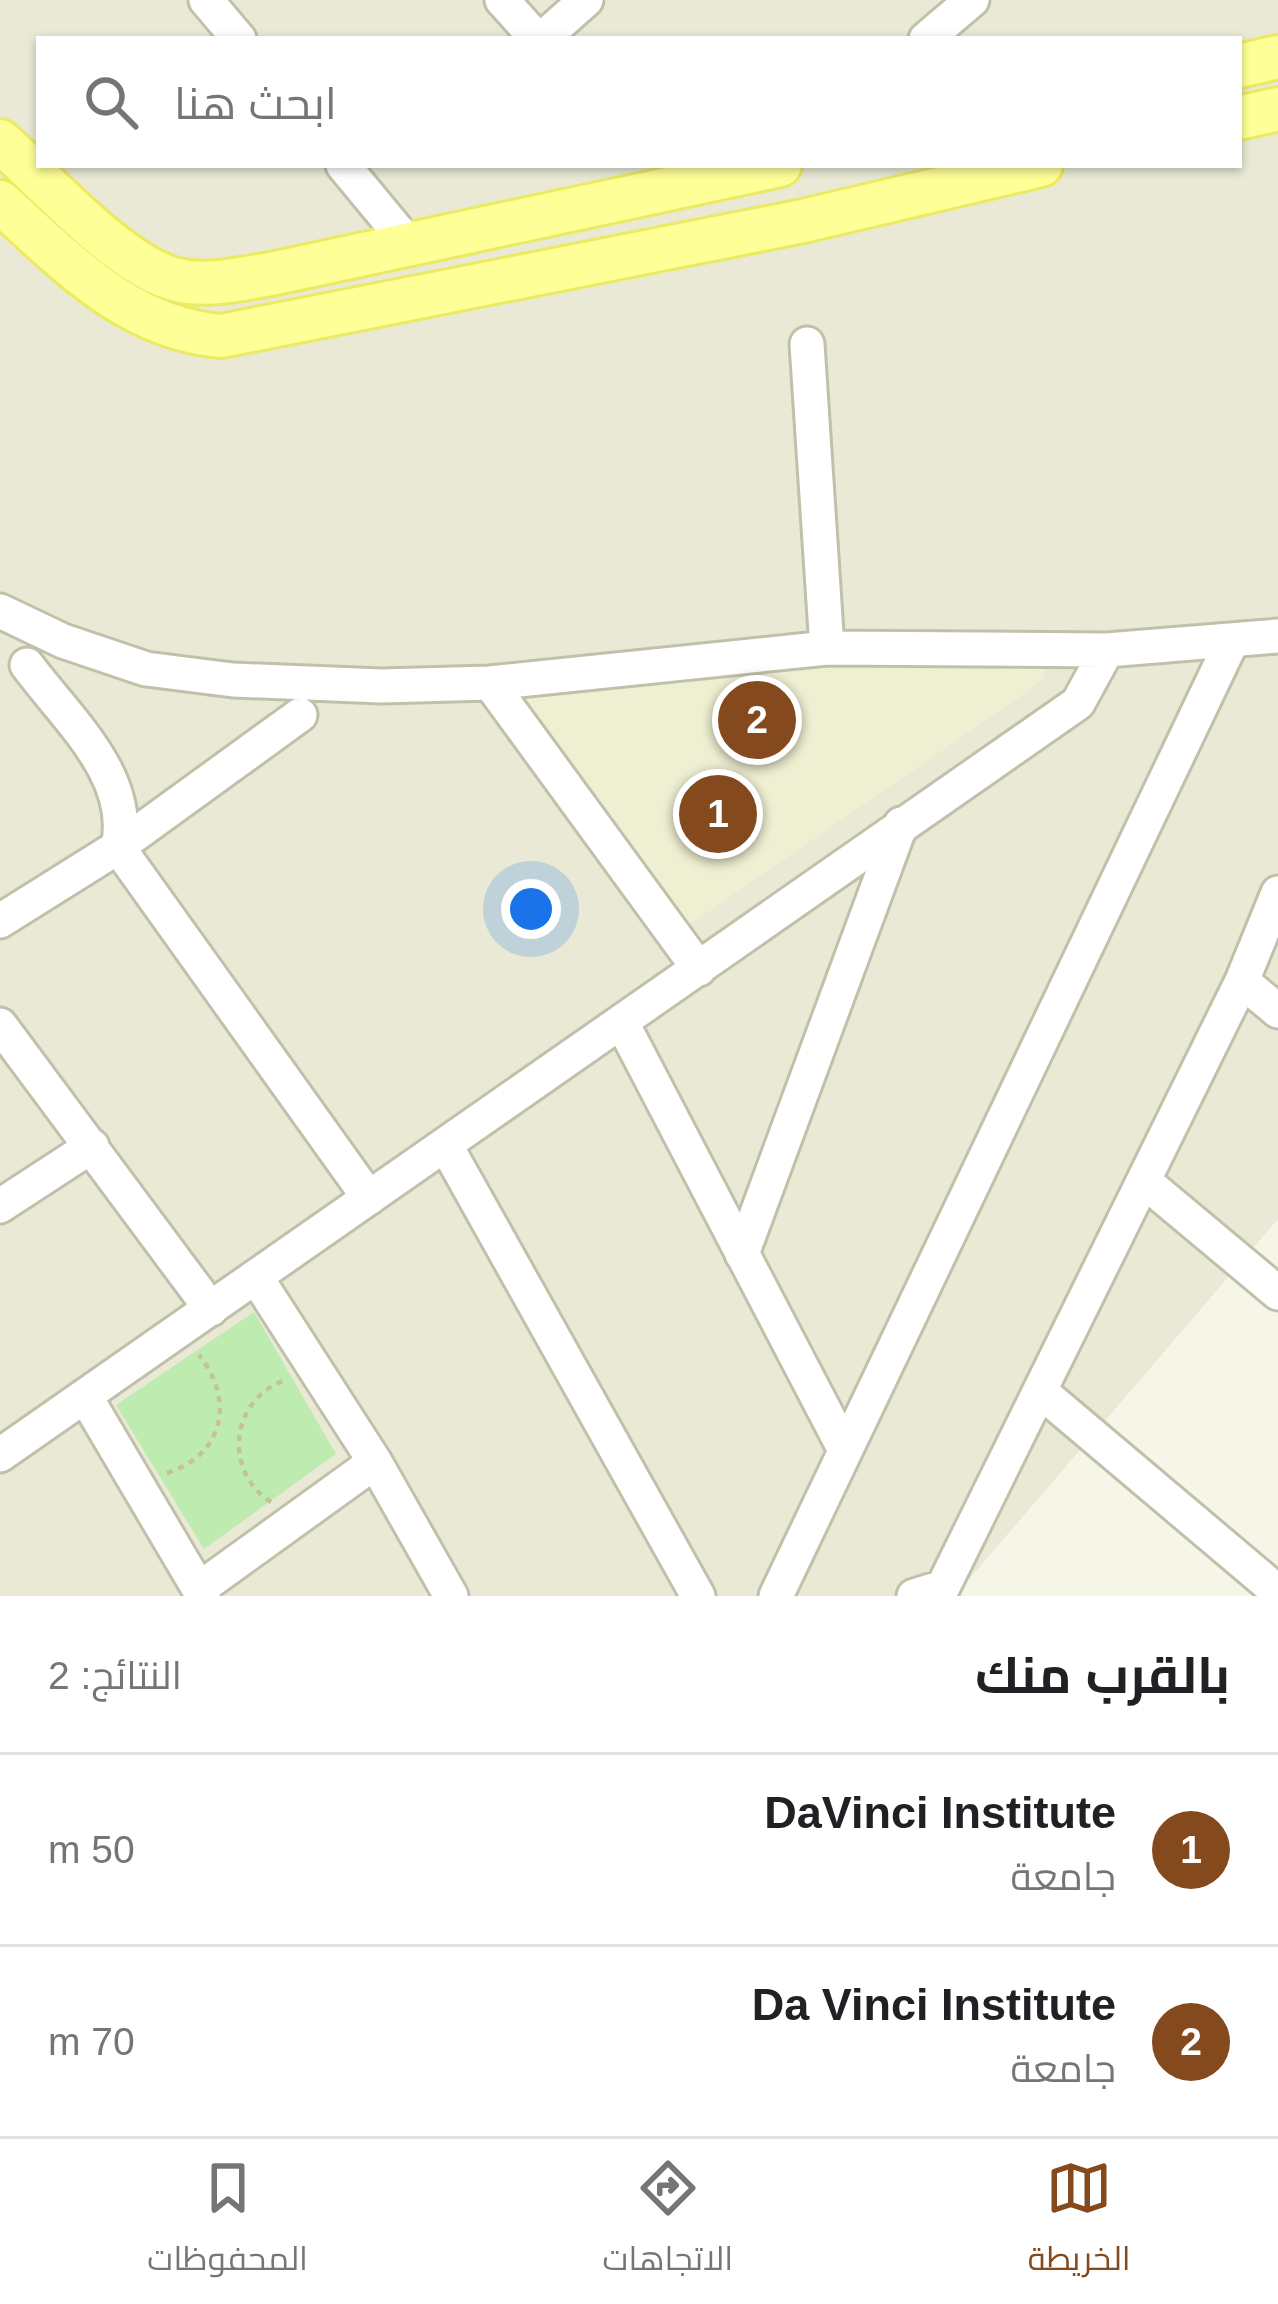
<!DOCTYPE html>
<html lang="ar">
<meta charset="utf-8">
<style>
:root{--surface:#fff;--page:#f2f2f2;--text:#202124;--muted:#757577;--line:#e0e0e0;--accent:#844a1d}
body{margin:0;font-family:Arial,Cairo,sans-serif;background:var(--page);color:var(--text);direction:rtl}
.you{position:absolute;left:531px;top:909px;width:42px;height:42px;margin:-30px;border:9px solid #fff;border-radius:50%;background:#1a73e8;box-shadow:0 0 0 18px #1a73e833}
.badge{display:grid;place-items:center;width:78px;height:78px;border-radius:50%;background:var(--accent);color:#fff;font-size:39px;font-weight:700}
.pin{position:absolute;translate:-50% -50%;border:6px solid #fff;box-shadow:0 3px 12px #0006}
.list{margin:0;padding:0;list-style:none}
h2{display:flex;justify-content:space-between;align-items:center;height:156px;margin:0;padding:0 48px;font-size:51px}
h2 small{font-size:39px;font-weight:400;color:var(--muted)}
.list li{display:grid;grid-template-columns:78px 1fr auto;gap:36px;align-items:center;box-sizing:border-box;height:192px;padding:0 48px;border-top:3px solid var(--line)}
.list b{display:block;font-size:45px;white-space:nowrap}
.list p{margin:0;font-size:39px;white-space:nowrap;color:var(--muted)}
.list em{font-size:39px;font-style:normal;color:var(--muted)}
.icon{flex:none;width:66px;height:66px;fill:none;stroke:currentColor;stroke-width:2;stroke-linecap:round;stroke-linejoin:round}
.map{position:relative;flex:none;width:1278px;height:1596px;overflow:hidden;direction:ltr}
.search{position:absolute;background:var(--surface);box-shadow:0 3px 9px #0004;left:36px;right:36px;top:36px;height:132px;display:flex;align-items:center;gap:30px;box-sizing:border-box;padding:0 42px;border-radius:0px;color:var(--muted);font-size:45px}
.sheet{height:540px;background:var(--surface)}
nav{display:flex;justify-content:space-around;align-items:center;box-sizing:border-box;height:168px;border-top:3px solid var(--line);background:var(--surface);font-size:33px;color:var(--muted)}
nav a{display:grid;justify-items:center;gap:6px}
nav .on{color:var(--accent)}
.map>svg:first-child{display:block}
</style>
<div class="map">
<svg width="1278" height="1596" viewBox="0 0 1278 1596">
<rect width="100%" height="100%" fill="#f5f5e8"/>
<path fill="#e9e9d6" fill-rule="evenodd" d="M0,0H1278V1219L970,1578L945,1596H0ZM39,39H1239V165H39Z"/>
<path fill="#efefd2" d="M1054,645L1043,678L1027,692L673,936L491,679Z"/>
<path fill="#beebaf" d="M254,1312L336,1454L204,1549L116,1405Z"/>
<g fill="none" stroke-linecap="round" stroke-linejoin="round">
<g stroke="#c1c0aa" stroke-width="39">
<path id="minor" d="M206,0L239,39
M502,0L537,39
M542,39L586,0
M926,39L972,0
M343,165L410,246
M807,344L827,648
M0,611L63,641L146,669L233,680L381,686L490,683L827,648L1107,650L1278,636
M27,665C67,719 134,777 118,847L369,1198
M490,683L699,969
M0,921L118,847L300,715
M1242,981L1278,1011
M622,1023L845,1450
M0,1025L211,1309
M446,1146L698,1596
M1144,1181L1278,1293
M0,1206L92,1146
M742,1254L901,824
M256,1277L375,1462L451,1596
M1040,1391L1278,1592
M85,1396L203,1596
M0,1455L1078,703L1107,650
M199,1589L375,1462
M776,1596L1232,641
M914,1596L943,1587L1242,981L1278,893"/>
</g>
<g stroke="#ebea61" stroke-width="48">
<path id="major" d="M1239,66L1278,57
M1239,118L1278,109
M0,141C44,180 121,267 177,280C208,287 240,279 271,274L780,165
M0,202C67,262 127,328 221,336L803,221L1041,165"/>
</g>
<path stroke="#c4c19b" stroke-width="4.5" stroke-dasharray="6 6" stroke-linecap="butt" d="M167,1473C224,1455 235,1400 199,1355
M271,1502C222,1471 231,1398 286,1380"/>
<use href="#minor" stroke="#fff" stroke-width="33"/>
<use href="#major" stroke="#feff97" stroke-width="42"/>
</g>
</svg>
<div class="you"></div>
<div class="pin badge" style="left:718px;top:814px">1</div>
<div class="pin badge" style="left:757px;top:720px">2</div>
<div class="search"><svg class="icon" aria-label="search" viewBox="0 0 24 24"><circle cx="10" cy="10" r="6"/><path d="M15 15l6 6"/></svg>ابحث هنا</div>
</div>
<section class="sheet">
<h2>بالقرب منك<small>النتائج: 2</small></h2>
<ul class="list">
<li><span class="badge">1</span><div><b>DaVinci Institute</b><p>جامعة</p></div><em>50 m</em></li>
<li><span class="badge">2</span><div><b>Da Vinci Institute</b><p>جامعة</p></div><em>70 m</em></li>
</ul>
</section>
<nav>
<a class="on"><svg class="icon" aria-label="map" viewBox="0 0 24 24"><path d="M3 6l6-2 6 2 6-2v14l-6 2-6-2-6 2zM9 4v14M15 6v14"/></svg>الخريطة</a>
<a><svg class="icon" aria-label="directions" viewBox="0 0 24 24"><path d="M12 3l9 9-9 9-9-9zM9 14v-3h6M13 9l2 2-2 2"/></svg>الاتجاهات</a>
<a><svg class="icon" aria-label="saved" viewBox="0 0 24 24"><path d="M7 4h10v16l-5-4-5 4z"/></svg>المحفوظات</a>
</nav>
